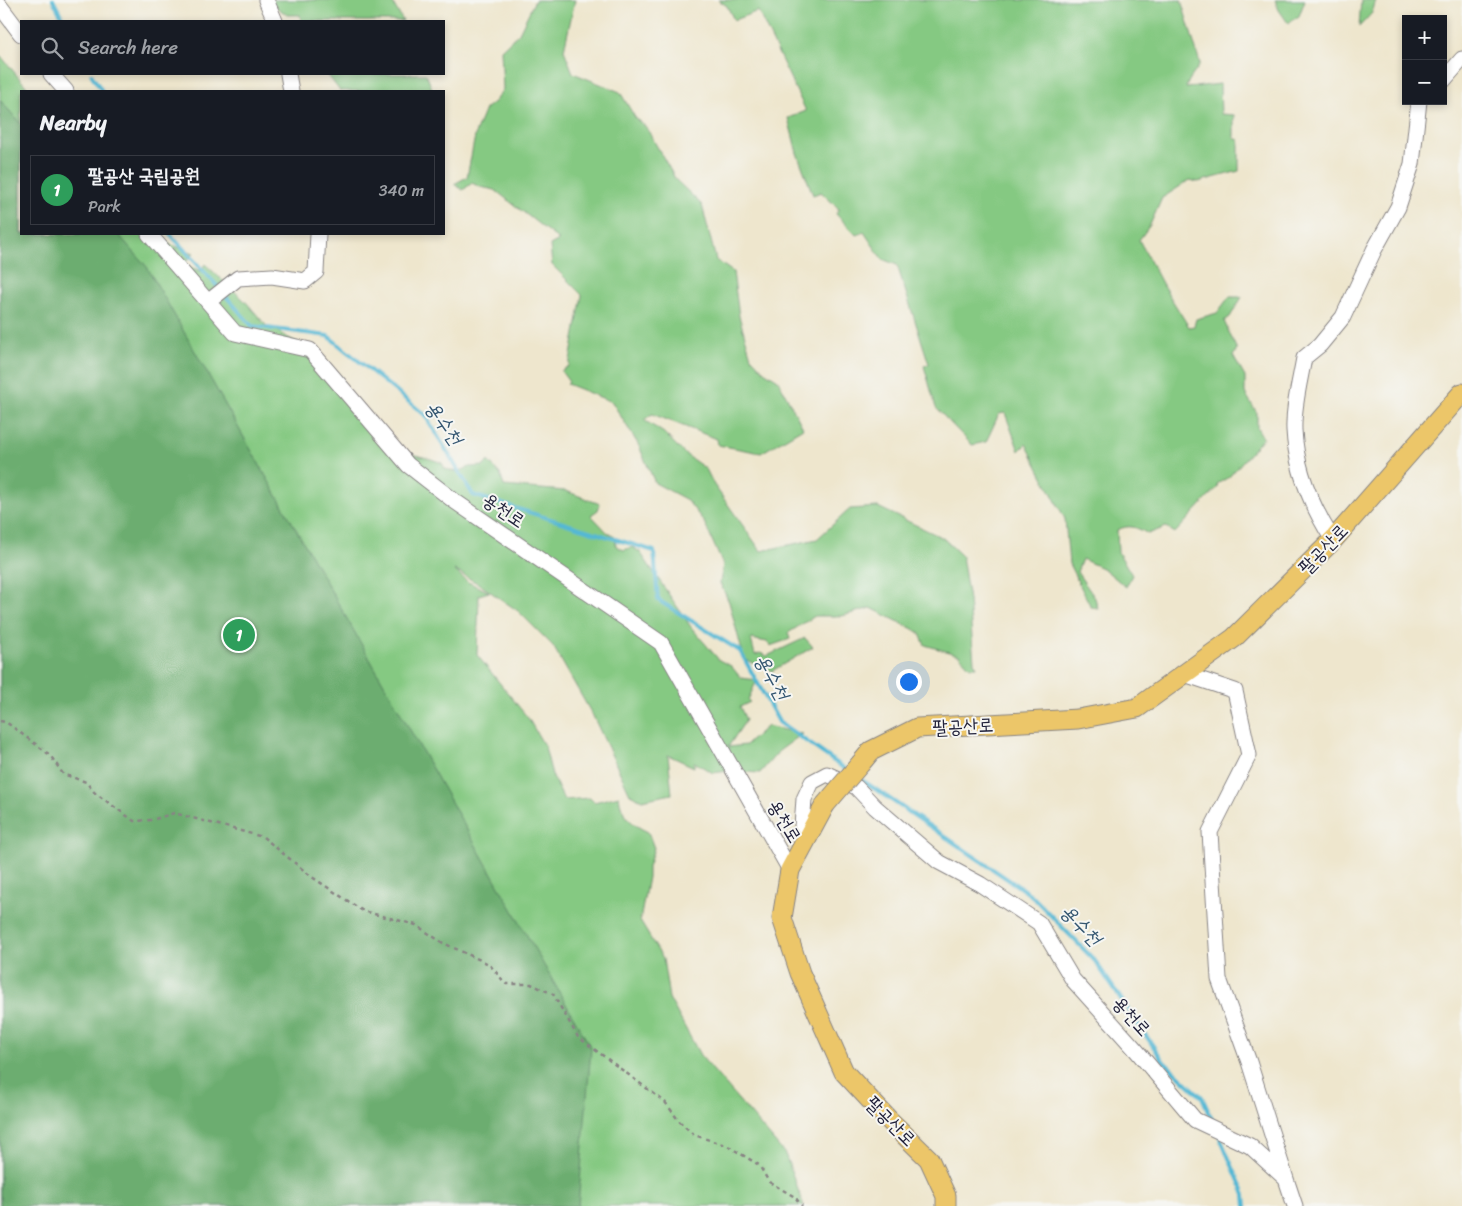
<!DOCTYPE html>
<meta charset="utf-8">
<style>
:root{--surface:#171b24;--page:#242831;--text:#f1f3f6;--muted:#9ea1a6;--line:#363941;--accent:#d1495b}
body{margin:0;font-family:Sriracha,"Poor Story",sans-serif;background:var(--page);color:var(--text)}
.controls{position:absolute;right:15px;top:15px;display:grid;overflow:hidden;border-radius:0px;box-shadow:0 2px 8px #0003}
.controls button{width:45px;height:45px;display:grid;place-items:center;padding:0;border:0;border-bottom:1px solid var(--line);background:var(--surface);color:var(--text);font:25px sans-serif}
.you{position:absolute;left:908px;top:681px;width:18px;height:18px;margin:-12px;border:4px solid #fff;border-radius:50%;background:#1a73e8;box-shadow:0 0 0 8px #1a73e833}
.badge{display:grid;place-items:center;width:32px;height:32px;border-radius:50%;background:var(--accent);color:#fff;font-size:16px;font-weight:700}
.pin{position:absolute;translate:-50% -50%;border:2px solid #fff;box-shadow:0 1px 5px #0006}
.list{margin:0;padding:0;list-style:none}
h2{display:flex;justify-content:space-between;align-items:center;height:65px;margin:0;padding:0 20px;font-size:21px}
h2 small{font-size:16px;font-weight:400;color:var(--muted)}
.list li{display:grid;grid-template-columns:32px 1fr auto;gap:15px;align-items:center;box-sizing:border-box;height:70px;margin:0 10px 10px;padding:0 10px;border:1px solid var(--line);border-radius:0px}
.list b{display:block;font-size:19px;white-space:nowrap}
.list p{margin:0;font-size:16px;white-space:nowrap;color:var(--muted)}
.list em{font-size:16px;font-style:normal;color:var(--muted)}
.icon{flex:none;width:28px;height:28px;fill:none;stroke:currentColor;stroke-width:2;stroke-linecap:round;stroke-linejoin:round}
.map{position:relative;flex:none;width:1462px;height:1206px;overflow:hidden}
.search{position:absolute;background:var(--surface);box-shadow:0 2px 8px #0003;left:20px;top:20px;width:425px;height:55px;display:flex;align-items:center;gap:12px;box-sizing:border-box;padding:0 18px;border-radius:0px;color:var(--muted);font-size:19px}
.panel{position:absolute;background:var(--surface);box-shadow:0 2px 8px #0003;left:20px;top:90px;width:425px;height:145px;border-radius:0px}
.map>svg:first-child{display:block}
</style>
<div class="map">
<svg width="1462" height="1206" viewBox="0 0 1462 1206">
<rect width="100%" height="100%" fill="#f6f6f2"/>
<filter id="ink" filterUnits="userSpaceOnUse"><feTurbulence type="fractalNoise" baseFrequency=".02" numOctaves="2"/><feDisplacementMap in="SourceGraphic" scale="10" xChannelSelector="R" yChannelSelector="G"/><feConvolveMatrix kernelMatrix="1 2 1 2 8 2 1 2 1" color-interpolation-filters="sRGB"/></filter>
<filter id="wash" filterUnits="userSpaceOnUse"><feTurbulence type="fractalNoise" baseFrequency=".0096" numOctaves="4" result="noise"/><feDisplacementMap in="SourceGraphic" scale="20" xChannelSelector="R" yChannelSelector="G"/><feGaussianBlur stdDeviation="1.12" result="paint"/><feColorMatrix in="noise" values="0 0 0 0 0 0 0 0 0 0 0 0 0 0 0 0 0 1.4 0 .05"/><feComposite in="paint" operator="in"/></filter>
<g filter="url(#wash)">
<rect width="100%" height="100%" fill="#eee6cd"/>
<path fill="#85c982" stroke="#54765e" d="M267,0H391L403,21H301L300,15H287Z
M535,0H575L564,50L573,73L620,92L636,119L646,127L676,180L702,205L716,260L733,272L739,316L751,357L764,371L778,380L803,428L761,453L718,445L717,439L652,414L644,420L664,433L685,454L706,469L714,485L761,551L817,539L850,509L878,507L943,538L962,556L969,600L974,662L977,667H970L959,655L925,645L919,632L871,608L842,616H815L788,633L790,639L770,646L767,642L751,639L755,655L760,653L767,656L805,638L813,647L772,671L744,659L729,602L720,583L723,565L704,522L687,500L655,483L638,444L612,402L567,384L569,382L561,371L569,366L582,295L552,265L550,245L559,240L495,190L480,187L472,183L463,190L454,184L467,177L476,131L485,109L495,101L503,89L501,50L519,33Z
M718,0H1181L1200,63C1196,73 1189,77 1186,88L1220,84L1221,114L1234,115V138L1239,140V171L1198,182L1190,180L1162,198L1150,225L1139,240L1164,287L1189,327L1194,326L1196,319L1217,313L1229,297H1242L1230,317L1224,321L1237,350L1233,356L1245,377V393L1257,413V427L1263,438L1229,477L1217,484L1218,487L1175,533L1166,527L1148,534C1136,527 1130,524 1117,530L1118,552L1132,575L1126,587L1104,569L1082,559L1077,572L1095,598L1098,608L1091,607L1069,564L1065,519L1026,444L1019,451L1005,413L999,414L986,442L972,445L936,408L924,366L929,364L897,265L882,259L864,232L856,235L836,214L839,209L821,192L813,195L797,153L788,118L806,111L758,11L734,20L727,6Z
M1275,0H1305L1299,16L1288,23L1279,10Z
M1361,0H1376L1372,13L1359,27Z
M0,55L30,91H21V234H142L194,253L183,265L201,271L205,264L246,302L270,330L275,328L283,335L304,346L364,410L363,425C383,453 415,452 442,463L445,469L458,472L469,467L484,466L488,461L500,474L504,486L566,491L600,504L598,510L591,515L607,532L615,536L616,546L624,550L632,547L640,552L691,627L719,660L731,666L741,678L757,680L748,700L750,702L740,707L746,720L728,747L746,745L767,726L802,734L779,751L760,773L728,771L713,773L694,762V767L668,755L672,794L642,800L630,794L593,716L553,646L518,611L479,584L454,570L468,582L489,592L479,595L477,655L528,718L545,747L552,775L564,800L590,798L594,802L619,796C621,815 631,824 648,832L654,848L648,867V877L640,921L663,959L669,998L700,1055L785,1154L804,1206H0Z
M327,74H426L433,91H340Z"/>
<path fill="#6cad70" stroke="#476856" d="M0,100L21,124V234H118L147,267L591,1048L578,1206H0Z"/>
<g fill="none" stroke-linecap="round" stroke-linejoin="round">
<path stroke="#55b8d4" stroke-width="4" d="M53,0L64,21
M91,74L102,91
M170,234L219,288
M223,293L252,326L328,336L425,415L473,495L654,551L658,600L740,651L779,722L848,771
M856,776L1031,895L1095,961L1164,1062L1202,1097L1214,1124
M1220,1138L1245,1195L1246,1206"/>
</g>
</g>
<g filter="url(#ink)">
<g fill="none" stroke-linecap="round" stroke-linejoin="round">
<g stroke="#888484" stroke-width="17">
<path id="minor" d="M266,0L275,21
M0,6L21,34
M51,74L66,91
M288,74L291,91
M1443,81L1462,59
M149,234L235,333L310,350L408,465L453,500L661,643L790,870
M208,302L238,278L272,276L305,281L316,272L318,234
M1333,540C1312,507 1296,471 1294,430C1293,407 1300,381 1304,358L1320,345L1343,317L1374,250L1398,207L1412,164L1419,101
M1184,674L1235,691L1249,755L1210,832L1219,979L1249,1062L1286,1179
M809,834L802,826L804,799L812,782L827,774L856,787L875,807L939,862L980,884L1039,923L1073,980L1136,1050L1195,1120L1250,1146L1286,1179L1295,1206"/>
</g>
<g stroke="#888484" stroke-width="21">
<path id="major" d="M861,763L871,751L917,728L1078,719L1137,708L1234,638L1333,540L1462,393
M825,805L790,870L782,918L800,973L844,1072L887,1118L929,1159L946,1196V1206"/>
</g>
<path stroke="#888484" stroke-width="2.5" stroke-dasharray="4 4" stroke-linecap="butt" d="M0,721L6,722L50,755L63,774L86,782L95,793L134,821L152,820L174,813L263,837L312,877L363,911L416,925L443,943L489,964L506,984H531L553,994L578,1037L665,1102L679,1121L694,1135L728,1146L759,1165L769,1182L795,1197L802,1206"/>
<use href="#minor" stroke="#fff" stroke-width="15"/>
<use href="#major" stroke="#ecc669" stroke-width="19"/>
<g stroke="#888484" stroke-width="21" stroke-linecap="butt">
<path id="major-bridge" d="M825,805L861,763"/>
</g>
<use href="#major-bridge" stroke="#ecc669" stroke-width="19"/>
</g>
</g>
<g text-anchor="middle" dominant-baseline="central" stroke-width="4" stroke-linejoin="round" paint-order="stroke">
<g font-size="19" fill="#22223b" stroke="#f6f6f2">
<text transform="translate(504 510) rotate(34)">용천로</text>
<text transform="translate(1323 549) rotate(-46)">팔공산로</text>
<text transform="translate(963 726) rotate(-3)">팔공산로</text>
<text transform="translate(785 821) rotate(59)">용천로</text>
<text transform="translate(1132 1016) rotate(48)">용천로</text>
<text transform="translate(891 1121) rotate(45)">팔공산로</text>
</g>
<g font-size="20" font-style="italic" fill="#345671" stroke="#f6f6f2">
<text transform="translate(444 423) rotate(55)">용수천</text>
<text transform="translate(772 677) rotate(61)">용수천</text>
<text transform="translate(1081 925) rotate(46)">용수천</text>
</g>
</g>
</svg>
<div class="controls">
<button>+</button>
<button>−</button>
</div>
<div class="you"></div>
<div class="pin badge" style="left:239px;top:635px;background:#2e9e5b">1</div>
<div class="search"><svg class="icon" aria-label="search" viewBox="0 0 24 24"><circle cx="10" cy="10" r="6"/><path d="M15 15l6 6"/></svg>Search here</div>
<section class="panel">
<h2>Nearby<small></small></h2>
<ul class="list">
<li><span class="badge" style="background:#2e9e5b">1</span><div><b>팔공산 국립공원</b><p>Park</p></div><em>340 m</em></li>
</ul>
</section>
</div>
